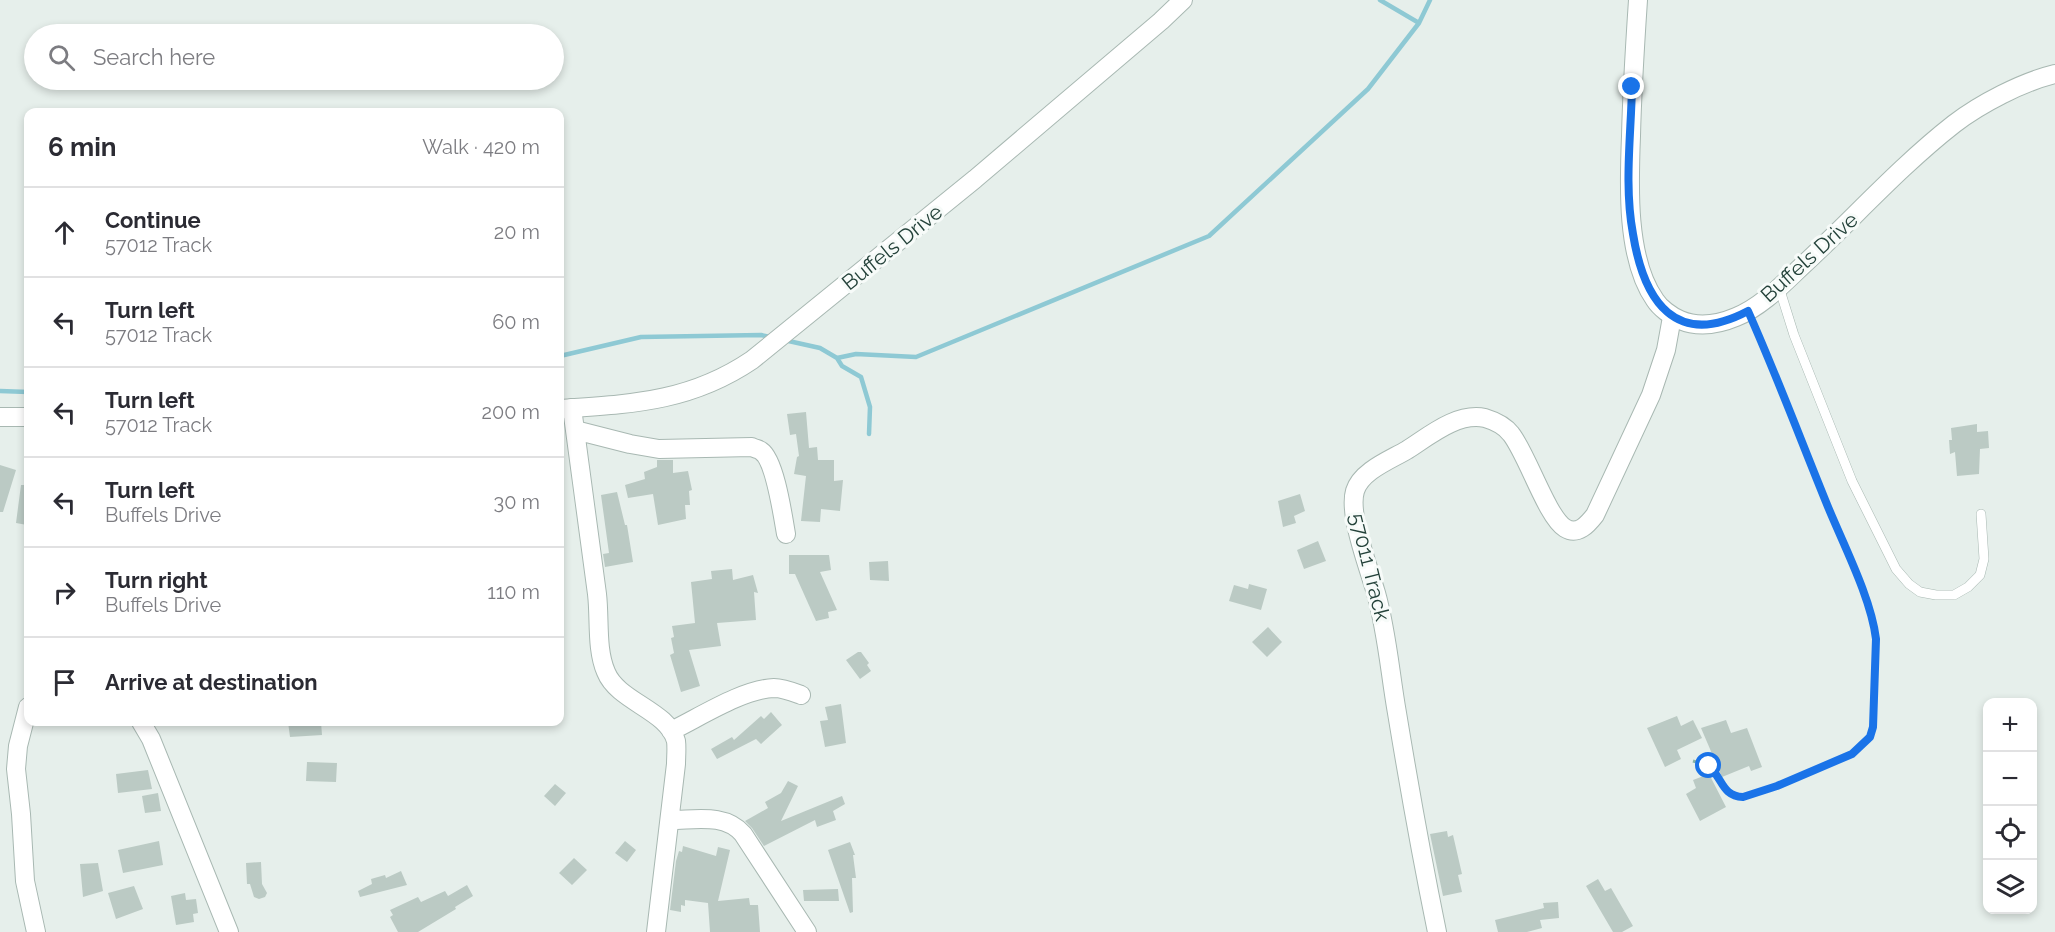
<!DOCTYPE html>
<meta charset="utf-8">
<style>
:root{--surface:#fff;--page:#f2f2f3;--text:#2b2b33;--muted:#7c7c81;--line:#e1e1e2}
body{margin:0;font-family:Raleway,sans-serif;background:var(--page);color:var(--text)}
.controls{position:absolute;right:18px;bottom:18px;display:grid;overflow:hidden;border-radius:12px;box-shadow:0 3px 9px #0003}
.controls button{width:54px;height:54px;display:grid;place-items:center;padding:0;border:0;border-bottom:2px solid var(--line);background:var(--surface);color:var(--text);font:30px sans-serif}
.stop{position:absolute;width:18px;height:18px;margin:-14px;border:4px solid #1a73e8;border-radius:50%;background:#fff}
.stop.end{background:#1a73e8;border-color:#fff;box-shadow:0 2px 6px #0008}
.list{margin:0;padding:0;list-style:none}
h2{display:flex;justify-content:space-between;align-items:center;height:78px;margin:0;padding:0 24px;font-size:26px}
h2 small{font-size:20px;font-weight:400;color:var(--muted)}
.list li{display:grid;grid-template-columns:39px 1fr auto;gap:18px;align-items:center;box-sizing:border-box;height:90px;padding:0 24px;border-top:2px solid var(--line)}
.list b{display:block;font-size:22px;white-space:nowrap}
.list p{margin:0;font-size:20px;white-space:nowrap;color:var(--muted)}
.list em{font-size:20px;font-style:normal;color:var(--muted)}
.icon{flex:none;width:33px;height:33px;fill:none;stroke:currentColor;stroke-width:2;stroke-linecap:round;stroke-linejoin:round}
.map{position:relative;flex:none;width:2055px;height:932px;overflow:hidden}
.search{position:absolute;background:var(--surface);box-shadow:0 3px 9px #0003;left:24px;top:24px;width:540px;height:66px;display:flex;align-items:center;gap:15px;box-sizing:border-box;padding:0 21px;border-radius:33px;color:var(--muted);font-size:22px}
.panel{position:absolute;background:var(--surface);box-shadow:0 3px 9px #0003;left:24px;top:108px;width:540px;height:618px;border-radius:12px}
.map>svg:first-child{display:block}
</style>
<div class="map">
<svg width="2055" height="932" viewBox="0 0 2055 932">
<rect width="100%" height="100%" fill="#e6efeb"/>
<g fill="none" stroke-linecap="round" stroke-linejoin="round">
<path stroke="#8ec9d4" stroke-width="4.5" d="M1380,0L1419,23
M784,340L820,348L837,358L856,354L916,357L1209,236L1368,89L1419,23L1430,0
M560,356L641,337L761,335L770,337
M837,358L842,366L861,377L870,407L869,434
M0,391L28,392"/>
</g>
<path fill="#bbcac4" d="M806,412L809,448L817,447L818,460H834V481L843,480L840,511L821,509L820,522L801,521L806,476L794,474L797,457L799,456L796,434L790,435L787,414Z
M1977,424V432L1988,431L1989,448L1980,449L1979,474L1957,476L1955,452L1950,454L1949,440H1952L1951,428Z
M657,460H673V473L688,471L692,490L689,491L690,505H685L686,519L658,525L653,494L628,498L625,485L645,479L644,472L657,467Z
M0,465L16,470L3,512H0Z
M21,485H28L27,525L16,523Z
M617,492L625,525H627L633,562L605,567L603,554L609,553L601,495Z
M1300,494L1305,511L1294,516L1296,523L1283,527L1278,501Z
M1318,541L1326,561L1304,569L1297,550Z
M789,555H829L831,570L820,572L837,610L828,612L829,618L816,621L795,574H789Z
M888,561L889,581L870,580L869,562Z
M732,569L733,580L753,575L758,593L754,592L756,620L717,623L721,646L689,650L700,686L681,692L670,655L674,653L671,638L674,637L672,626L695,623L691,582L712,579L711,571Z
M1249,584L1267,589L1261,610L1229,601L1234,585L1248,589Z
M1268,627L1282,642L1267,657L1252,642Z
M858,652H861L869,663L867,665L871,671L860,679L846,660Z
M841,704L846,743L825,747L820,721L828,720L825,707Z
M771,712L782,725L761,744L756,739L717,759L711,749L732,737L734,740L761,716L764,719Z
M1677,716L1681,726L1693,720L1702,738L1677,750L1681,759L1665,767L1647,728Z
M1726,720L1731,733L1747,728L1762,767L1751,771L1749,766L1722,777L1701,728Z
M288,722H321L322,735L290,737Z
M307,762L337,763L336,782L306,781Z
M148,770L152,789L118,793L116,774Z
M1709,774L1726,807L1700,821L1686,794L1696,788L1693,780Z
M788,781L798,786L781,821L842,796L845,804L833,811L836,820L817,827L815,820L764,846L752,828L745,821L768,808L765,802L781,793Z
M555,784L566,793L555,806L544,796Z
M158,793L161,811L145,813L142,796Z
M1447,831L1448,837L1453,835L1462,874L1458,875L1462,892L1443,896L1430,834Z
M159,841L163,865L123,873L118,850Z
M625,841L636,850L627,862L615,853Z
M850,842L855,855H853L856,878H852L853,912L850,913L828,850Z
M683,846L716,856L718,847L730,850L718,901L749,898L750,905H758L760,932H710L708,903L685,900V906L681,905V912L670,910L676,861L679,851L682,852Z
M574,858L587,870L572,885L559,873Z
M261,862L262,884L267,893L265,897L259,899L254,897L250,884H247L246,863Z
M98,863L103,891L83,897L80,864Z
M401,871L407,885L360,897L358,891L372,884L371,879L385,875L386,878Z
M1598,879L1605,891L1611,888L1633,926L1622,932H1613L1586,886Z
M467,885L473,896L455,907L456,909L418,932H398L390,917L393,915L390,910L418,897L421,902L445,891L448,896Z
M134,886L143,909L116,919L108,893Z
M838,889L839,901H804L803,890Z
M185,893L186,900L196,899L198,913L193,914L194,922L176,925L171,896Z
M1558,902L1559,918L1540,920L1542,928L1527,932H1498L1495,920L1544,908L1543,903Z"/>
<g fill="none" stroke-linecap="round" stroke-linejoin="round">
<g stroke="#a8b8b2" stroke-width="10">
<path id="service" d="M1779,287L1794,335L1852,481L1896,569L1909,584L1920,592L1936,595H1954L1968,587L1980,575L1984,559L1981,514"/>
</g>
<g stroke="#a8b8b2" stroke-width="20">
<path id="minor" d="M572,408C580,470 589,532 597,594C600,619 596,649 606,672C618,702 668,710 676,741C677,748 676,757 676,764L656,932
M575,430L630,444L659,449L752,447C755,449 759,449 761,451C775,460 783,517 786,534
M28,707L18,746L16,769L21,814L25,881L36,932
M141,722L151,739L229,932
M671,731C700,717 743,689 774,688C783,688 793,692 801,695
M670,820C696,820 725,813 743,834L807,932
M1437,932C1422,859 1409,786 1397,713C1390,673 1387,632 1376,593C1369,569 1348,514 1355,491C1361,471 1390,460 1407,450C1429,436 1457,412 1485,418C1495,421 1505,426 1511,434C1527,454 1547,517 1565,528C1578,536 1588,524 1595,515L1651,395L1666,350L1672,317"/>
</g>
<g stroke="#a8b8b2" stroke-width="20">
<path id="tertiary" d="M1638,0C1635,45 1632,91 1631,136C1629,185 1626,259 1655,300C1660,308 1671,316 1680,320C1699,328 1717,325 1736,317C1761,307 1782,285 1801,267C1852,220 1899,167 1954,124C1980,104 2022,82 2055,74
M560,409C631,404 690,402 752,360L975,179L1161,21L1183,0
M0,417H28"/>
</g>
<path stroke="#86b3a5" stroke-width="3" stroke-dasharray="3 4.5" stroke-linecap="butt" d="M1693,761C1702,764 1711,766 1717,774C1723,781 1723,792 1733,796C1747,800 1840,763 1854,753C1864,746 1869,739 1873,727L1876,639C1871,595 1843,542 1826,501C1801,443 1780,383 1755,325"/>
<use href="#service" stroke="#fff" stroke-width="9"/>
<use href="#minor" stroke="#fff" stroke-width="18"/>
<use href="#tertiary" stroke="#fff" stroke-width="18"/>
</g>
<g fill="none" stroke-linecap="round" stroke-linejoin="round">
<path stroke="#1a73e8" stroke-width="8" d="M1632,87C1631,135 1624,186 1633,234C1644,302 1676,349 1748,311C1776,374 1800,438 1826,502C1842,542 1871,597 1876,639L1873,727L1870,737L1852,754L1777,786L1743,797C1722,796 1723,779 1709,766"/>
</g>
<g text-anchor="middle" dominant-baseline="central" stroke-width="6" stroke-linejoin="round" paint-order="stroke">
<g font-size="21" fill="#24423a" stroke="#f7fbf9">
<text transform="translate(892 247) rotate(-39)">Buffels Drive</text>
<text transform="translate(1809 257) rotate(-42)">Buffels Drive</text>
<text transform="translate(1370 567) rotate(76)">57011 Track</text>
</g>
</g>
</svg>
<div class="controls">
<button>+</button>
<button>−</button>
<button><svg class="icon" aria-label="locate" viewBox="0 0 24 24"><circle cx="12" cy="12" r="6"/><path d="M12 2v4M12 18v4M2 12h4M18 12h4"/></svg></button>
<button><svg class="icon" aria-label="layers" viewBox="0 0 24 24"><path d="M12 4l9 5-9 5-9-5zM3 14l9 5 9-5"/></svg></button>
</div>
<div class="stop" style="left:1709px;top:766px"></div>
<div class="stop end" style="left:1632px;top:87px"></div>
<div class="search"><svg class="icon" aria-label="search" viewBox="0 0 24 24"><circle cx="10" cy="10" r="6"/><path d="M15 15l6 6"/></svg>Search here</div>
<section class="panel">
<h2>6 min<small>Walk · 420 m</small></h2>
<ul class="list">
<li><svg class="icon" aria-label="ahead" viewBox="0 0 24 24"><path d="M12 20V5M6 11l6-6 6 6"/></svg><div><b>Continue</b><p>57012 Track</p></div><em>20 m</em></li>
<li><svg class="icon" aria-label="left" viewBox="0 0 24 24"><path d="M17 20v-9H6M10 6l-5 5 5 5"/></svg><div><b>Turn left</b><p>57012 Track</p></div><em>60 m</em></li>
<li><svg class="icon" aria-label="left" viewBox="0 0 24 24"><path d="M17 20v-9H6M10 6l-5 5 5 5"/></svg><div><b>Turn left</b><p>57012 Track</p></div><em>200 m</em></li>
<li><svg class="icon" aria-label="left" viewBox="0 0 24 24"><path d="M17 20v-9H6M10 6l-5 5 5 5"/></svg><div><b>Turn left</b><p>Buffels Drive</p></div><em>30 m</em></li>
<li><svg class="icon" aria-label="right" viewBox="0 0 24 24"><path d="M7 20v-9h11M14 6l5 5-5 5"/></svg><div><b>Turn right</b><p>Buffels Drive</p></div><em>110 m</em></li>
<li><svg class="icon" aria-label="arrive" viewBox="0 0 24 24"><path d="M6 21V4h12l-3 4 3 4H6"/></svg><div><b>Arrive at destination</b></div></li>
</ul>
</section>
</div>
